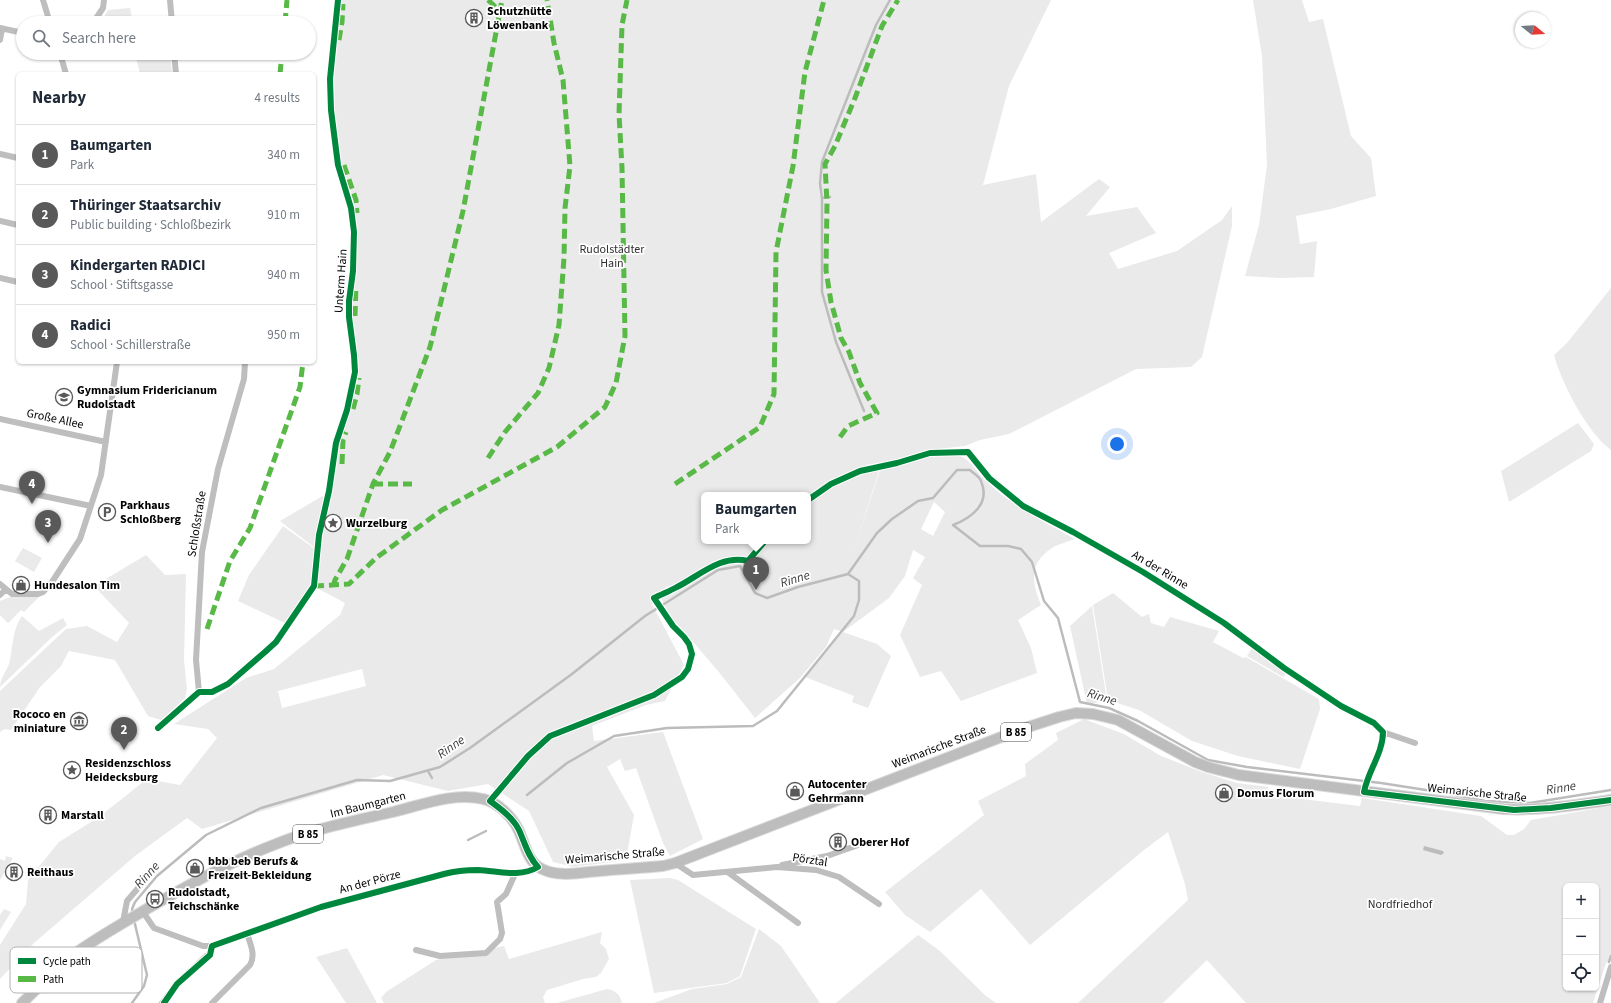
<!DOCTYPE html>
<meta charset="utf-8">
<style>
:root{--surface:#fff;--page:#f6f6f7;--text:#1f2937;--muted:#747a83;--line:#e0e1e3;--accent:#595959}
body{margin:0;font-family:"Source Sans 3",sans-serif;background:var(--page);color:var(--text)}
.controls{position:absolute;right:12px;bottom:12px;display:grid;overflow:hidden;border-radius:6px;box-shadow:0 1px 3px #0004}
.controls button{width:36px;height:36px;display:grid;place-items:center;padding:0;border:0;border-bottom:1px solid var(--line);background:var(--surface);color:var(--text);font:20px sans-serif}
.compass{position:absolute;left:1515px;top:12px;width:36px;height:36px;border-radius:50%;background:var(--surface);box-shadow:0 1px 3px #0004;rotate:108deg}
.you{position:absolute;left:1117px;top:444px;width:14px;height:14px;margin:-10px;border:3px solid #fff;border-radius:50%;background:#1a73e8;box-shadow:0 0 0 6px #1a73e833}
.badge{display:grid;place-items:center;width:26px;height:26px;border-radius:50%;background:var(--accent);color:#fff;font-size:13px;font-weight:700}
.pin{position:absolute;translate:-50% -33px;filter:drop-shadow(0 1px 2px #0008)}
.pin::after{content:'';position:absolute;top:21px;width:14px;height:12px;background:inherit;clip-path:polygon(0 0,100% 0,50% 100%)}
.popup{position:absolute;left:701px;top:492px;width:110px;height:52px;box-sizing:border-box;display:grid;place-content:center;border-radius:6px;background:var(--surface);filter:drop-shadow(0 1px 3px #0005);font-size:13px;white-space:nowrap;color:var(--muted)}
.popup b{font-size:15px;color:var(--text)}
.popup::after{content:'';position:absolute;left:50%;top:100%;margin-left:-8px;border:8px solid transparent;border-top-color:var(--surface)}
.list{margin:0;padding:0;list-style:none}
h2{display:flex;justify-content:space-between;align-items:center;height:52px;margin:0;padding:0 16px;font-size:17px}
h2 small{font-size:13px;font-weight:400;color:var(--muted)}
.list li{display:grid;grid-template-columns:26px 1fr auto;gap:12px;align-items:center;box-sizing:border-box;height:60px;padding:0 16px;border-top:1px solid var(--line)}
.list b{display:block;font-size:15px;white-space:nowrap}
.list p{margin:0;font-size:13px;white-space:nowrap;color:var(--muted)}
.list em{font-size:13px;font-style:normal;color:var(--muted)}
.icon{flex:none;width:22px;height:22px;fill:none;stroke:currentColor;stroke-width:2;stroke-linecap:round;stroke-linejoin:round}
.map{position:relative;flex:none;width:1611px;height:1003px;overflow:hidden}
.search{position:absolute;background:var(--surface);box-shadow:0 1px 3px #0004;left:16px;top:16px;width:300px;height:44px;display:flex;align-items:center;gap:10px;box-sizing:border-box;padding:0 14px;border-radius:22px;color:var(--muted);font-size:15px}
.panel{position:absolute;background:var(--surface);box-shadow:0 1px 3px #0004;left:16px;top:72px;width:300px;height:292px;border-radius:6px}
.map>svg:first-child{display:block}
</style>
<div class="map">
<svg width="1611" height="1003" viewBox="0 0 1611 1003">
<rect width="100%" height="100%" fill="#fff"/>
<path fill="#eaeaea" fill-rule="evenodd" d="M340,0H1051L1009,86L983,185L1036,174L1041,222L1099,179L1110,187L1086,216L1137,207L1156,233L1109,253L1118,269L1177,251L1222,220L1232,206V226L1202,357L1191,367L1136,369L1009,434L980,440L965,446L930,450L896,460L866,465V473L879,471L852,556L880,470C904,465 931,451 957,455C970,458 977,473 986,481C1012,506 1044,522 1075,539C1068,542 1058,544 1052,548C1028,564 1032,582 1041,605L1018,620L1031,648L1037,673L961,701L941,671L920,677L900,635L922,585L913,578L925,557L913,550L905,576L889,598L843,632L877,644L891,656L868,708L852,702L854,696L805,677L843,632L834,629L826,647L800,678L755,718L718,671L669,614L661,598L669,584L652,604L684,665L665,701L646,705L592,726L594,741L663,732L703,839L670,856L663,843L636,768L625,771L620,759L607,767L634,815L626,860L574,867L553,862L529,811L488,784L448,791L383,775L202,829L187,818L135,856L34,943L0,979V945L26,904L28,880L59,842L99,817L147,779L180,785L217,738L208,729L174,724L246,678L274,669L340,615L345,603L315,587L319,551L280,521L331,491L337,443L357,371L350,307L356,253L357,225L354,202L340,159L335,129L332,84ZM704,495H808V541H704ZM934,502L945,512L933,536L921,529ZM362,669L366,686L282,708L278,691Z
M1253,0H1302L1309,22L1323,19L1351,136L1371,158L1376,196L1331,209L1296,216L1300,244L1317,241L1314,277L1280,278L1245,276L1259,225L1267,165L1262,56Z
M130,8L133,23H101L108,10Z
M135,53H170L172,74H140Z
M1611,288V450C1588,434 1561,382 1554,355L1567,343Z
M1578,423L1594,444L1591,451L1509,502L1501,471Z
M283,526L315,549L312,584L285,623L238,601L249,575Z
M23,548L42,558L34,572L15,561Z
M146,555L165,575L186,574L184,660L187,689L185,698L161,720L148,716L115,660L69,651L61,666L40,687L11,730L5,729L0,732V691L66,629L87,626L117,642L129,623L94,586Z
M1113,593L1142,617L1149,614L1151,623L1164,627L1170,617L1219,631L1213,642L1243,658L1246,657L1319,699L1320,709L1300,769L1238,756L1192,741L1139,710L1108,700L1093,605Z
M10,597H39L24,612L21,610L8,623L0,615V601Z
M1092,606L1107,701L1087,704L1070,626Z
M22,616L39,631L63,618L67,625L51,638L0,687C0,678 6,672 9,664C13,648 12,629 22,616Z
M1253,646L1286,672V674L1283,677L1247,656Z
M1084,719L1124,734L1161,756L1202,772L1237,783L1268,787L1267,795L1360,806L1362,798L1481,816L1507,835H1514L1524,829L1531,820L1611,806V959L1606,963L1593,1003H1246L1207,960L1163,1003H1078L1188,900L1185,884L1168,832L1144,850L1030,945L981,889L930,932L905,915L885,892L984,815L978,801L1026,776L1025,764L1058,740L1056,733ZM1566,886H1596V988H1566Z
M6,856L13,858L0,880V859L5,861Z
M670,878L678,880L756,929L740,976L727,983L654,993L630,880Z
M4,909L11,912L0,930V915Z
M759,929L781,946L820,1003H654L692,989L727,984L741,977Z
M602,932L600,943L606,949L609,959L601,973L596,977L583,979L547,990L543,997L545,1003H384L381,998L386,992L436,960L504,946L509,959Z
M918,935L940,951L986,996L996,1003H836Z
M347,948L377,1003H346L316,957Z
M607,989C616,991 620,994 622,1003H557Z"/>
<path fill="#bcbcbc" d="M1424,846L1443,851L1444,853L1441,855L1423,850Z"/>
<g fill="none" stroke-linecap="round" stroke-linejoin="round">
<path stroke="#bcbcbc" stroke-width="2.5" d="M822,198L830,197
M864,411L836,342L822,292V198L820,183L822,162L876,25L890,0
M428,771L432,778
M527,795L567,763L614,736L667,728L753,726L777,711L854,616L859,600V581L848,574
M468,840L486,831
M133,913L132,909L135,902L157,876L206,835L261,808L357,780L390,781L440,767L470,748L572,674L645,616L718,570L740,566L755,593L767,598L798,587L848,574L877,533L892,519L918,501L933,498L957,470H970C973,473 980,477 981,481C991,504 971,518 953,525L980,546H1008L1021,549L1032,562L1044,601L1058,618L1080,702L1109,708L1138,721L1208,760L1247,767L1381,783L1445,793L1485,801L1530,803L1611,790
M1609,962L1611,956
M132,1003L144,986L147,975L134,920
M160,1003L176,982L206,954"/>
<g stroke="#dbdbdb" stroke-width="12">
<path id="primary" d="M22,1003C39,987 55,970 73,955C96,938 120,925 145,910C187,886 231,861 276,844C313,829 354,821 393,812C421,805 454,792 483,799C498,802 512,817 518,829C525,843 527,862 542,869C560,878 582,872 600,871C621,869 642,868 663,866L675,863L1022,729L1059,717L1076,713L1093,714L1118,720L1195,762L1208,767L1239,775L1503,809C1539,811 1575,805 1611,800"/>
</g>
<path stroke="#bebebe" stroke-width="6" d="M43,0L50,23
M170,0L172,23
M93,23L103,8L104,0
M0,28L23,33
M0,40L2,29
M60,53L66,74
M174,53L176,74
M0,154L18,158
M0,221L18,225
M0,278L18,282
M0,419L106,442
M860,471L897,463L930,453L968,452L989,478L1023,506L1073,532L1143,572L1224,623L1284,668L1341,706L1374,723L1383,732C1383,753 1368,771 1364,792
M0,487L91,506
M0,584L12,594H38L43,592L52,582L80,539L101,475L117,362
M0,595L6,589
M199,692L196,660L202,552L218,469L244,379L245,362
M158,728L199,692H212L228,684L265,652L276,642L314,586L319,535L329,491L336,443L347,410L355,372L354,355L349,317V301L353,271L354,232L351,208L338,165L331,110L330,79L338,0
M1383,732L1415,743
M675,863L693,875L777,867L816,870L839,877L879,904
M782,865L827,856L864,843
M729,873L798,923
M143,912L154,928L203,946H212L321,907L444,874C455,871 466,870 478,870C499,871 519,878 538,867
M123,922L127,901L145,880
M416,950L440,956L486,953L500,939L502,933L497,902L506,894L515,874
M212,1003L250,965C256,954 250,944 247,933
M1600,1003L1611,967"/>
<use href="#primary" stroke="#bdbdbd" stroke-width="10"/>
<path stroke="#58b947" stroke-width="5" stroke-dasharray="10 5" stroke-linecap="butt" d="M488,0L500,11
M285,23L287,0
M339,40L342,22L343,4
M280,74L282,53
M344,165L356,200L357,213
M355,316L356,286
M353,409L357,394L359,378
M840,437L848,426L877,413L860,383L849,352L841,338L831,302L826,270L827,203L825,164L835,146L855,98L882,26L898,0
M488,458L505,432L538,393L549,368L559,325L564,258L565,208L570,166L563,80L554,43L547,0
M342,464L343,440L346,432
M373,484H412
M675,484L760,427L774,394L776,252L793,166L805,72L824,0
M314,586L349,584L376,558L442,510L557,447L605,407L616,383L625,336L622,168L619,114L622,25L627,0
M333,586L335,580L347,559L373,484L390,452L430,347L463,211L502,0
M207,629L230,561L250,528L300,387L303,362"/>
<g stroke="#fff" stroke-width="8">
<path id="cycleway" d="M808,500L831,484L860,471L897,463L930,453L968,452L989,478L1023,506L1073,532L1143,572L1224,623L1284,668L1341,706L1374,723L1383,732C1383,753 1368,771 1364,792L1514,810L1551,808L1611,800
M158,728L199,692H212L228,684L265,652L276,642L314,586L319,535L329,491L336,443L347,410L355,372L354,355L349,317V301L353,271L354,232L351,208L338,165L331,110L330,79L338,0
M164,1003L177,984L210,955L212,946L321,907L444,874C455,871 466,870 478,870C499,871 519,878 538,867C528,857 525,843 519,830C513,818 501,809 490,801L528,756L550,736L654,695L682,677L688,669L692,654L689,644L684,637L673,626L654,598C662,594 670,591 677,587C699,576 721,554 748,561L765,541"/>
</g>
<use href="#cycleway" stroke="#00873e" stroke-width="6"/>
</g>
<defs>
<g id="building-ring" transform="scale(0.9)"><circle r="9.5" fill="#fff" stroke="#595959" stroke-width="1.5"/><path d="M-4-6H4V6H1V3H-1V6H-4ZM-2.5-4.3h1.7v1.8h-1.7ZM.8-4.3h1.7v1.8H.8ZM-2.5-1h1.7V.8h-1.7ZM.8-1h1.7V.8H.8Z" fill="#595959"/></g>
<g id="school-ring" transform="scale(0.9)"><circle r="9.5" fill="#fff" stroke="#595959" stroke-width="1.5"/><path d="M0-5L7-2L0 1L-7-2ZM-4 1L0 2.5L4 1V4Q0 6-4 4Z" fill="#595959"/></g>
<g id="parking-ring" transform="scale(0.9)"><circle r="9.5" fill="#fff" stroke="#595959" stroke-width="1.5"/><path d="M-3.5-5.5H1a3.5 3.5 0 0 1 0 7H-1V5.5H-3.5ZM-1-3.4V-.6H.8a1.4 1.4 0 0 0 0-2.8Z" fill="#595959"/></g>
<g id="sight-ring" transform="scale(0.9)"><circle r="9.5" fill="#fff" stroke="#595959" stroke-width="1.5"/><path d="M0-6L1.8-2.2L6-1.7L2.9 1.2L3.7 5.4L0 3.3L-3.7 5.4L-2.9 1.2L-6-1.7L-1.8-2.2Z" fill="#595959"/></g>
<g id="shop-ring" transform="scale(0.9)"><circle r="9.5" fill="#fff" stroke="#595959" stroke-width="1.5"/><path d="M-5-2.5h2.3a2.7 3.5 0 0 1 5.4 0H5L5.5 6h-11ZM-1.5-2.5h3a1.5 2.3 0 0 0-3 0Z" fill="#595959"/></g>
<g id="museum-ring" transform="scale(0.9)"><circle r="9.5" fill="#fff" stroke="#595959" stroke-width="1.5"/><path d="M0-6L6-3V-2H-6V-3ZM-5-1h2V3h-2ZM-1-1h2V3h-2ZM3-1h2V3H3ZM-6 4H6V6H-6Z" fill="#595959"/></g>
<g id="bus-ring" transform="scale(0.9)"><circle r="9.5" fill="#fff" stroke="#595959" stroke-width="1.5"/><path d="M-5-6H5V4H4V6H2V4H-2V6H-4V4H-5ZM-3.5-4V0h7V-4ZM-3.5 1.2v1.5H-2V1.2ZM2 1.2v1.5H3.5V1.2Z" fill="#595959"/></g>
</defs>
<g fill-rule="evenodd">
<use href="#building-ring" x="474" y="18"/>
<use href="#school-ring" x="64" y="397"/>
<use href="#parking-ring" x="107" y="512"/>
<use href="#sight-ring" x="333" y="523"/>
<use href="#shop-ring" x="21" y="585"/>
<use href="#museum-ring" x="79" y="721"/>
<use href="#sight-ring" x="72" y="770"/>
<use href="#shop-ring" x="795" y="791"/>
<use href="#shop-ring" x="1224" y="793"/>
<use href="#building-ring" x="48" y="815"/>
<use href="#building-ring" x="838" y="842"/>
<use href="#shop-ring" x="195" y="868"/>
<use href="#building-ring" x="14" y="872"/>
<use href="#bus-ring" x="155" y="899"/>
</g>
<g text-anchor="middle" dominant-baseline="central" stroke-width="3.5" stroke-linejoin="round" paint-order="stroke">
<g fill="#fff" stroke="#4c4c4c" stroke-width="1">
<rect x="1001" y="723" width="30" height="18" rx="3"/>
<rect x="293" y="825" width="30" height="18" rx="3"/>
</g>
<g font-size="11" font-weight="bold" fill="#000">
<text x="1016" y="732">B 85</text>
<text x="308" y="834">B 85</text>
</g>
<g font-size="12" font-weight="bold" fill="#000" stroke="#fff" text-anchor="start">
<text x="487" y="11">Schutzhütte<tspan x="487" dy="14">Löwenbank</tspan></text>
<text x="77" y="390">Gymnasium Fridericianum<tspan x="77" dy="14">Rudolstadt</tspan></text>
<text x="120" y="505">Parkhaus<tspan x="120" dy="14">Schloßberg</tspan></text>
<text x="346" y="523">Wurzelburg</text>
<text x="34" y="585">Hundesalon Tim</text>
<text x="66" y="714" text-anchor="end">Rococo en<tspan x="66" dy="14">miniature</tspan></text>
<text x="85" y="763">Residenzschloss<tspan x="85" dy="14">Heidecksburg</tspan></text>
<text x="808" y="784">Autocenter<tspan x="808" dy="14">Gehrmann</tspan></text>
<text x="1237" y="793">Domus Florum</text>
<text x="61" y="815">Marstall</text>
<text x="851" y="842">Oberer Hof</text>
<text x="208" y="861">bbb beb Berufs &amp;<tspan x="208" dy="14">Freizeit-Bekleidung</tspan></text>
<text x="27" y="872">Reithaus</text>
<text x="168" y="892">Rudolstadt,<tspan x="168" dy="14">Teichschänke</tspan></text>
</g>
<g font-size="12" fill="#2f2f2f" stroke="#fff">
<text x="612" y="249">Rudolstädter<tspan x="612" dy="14">Hain</tspan></text>
<text x="1400" y="904">Nordfriedhof</text>
</g>
<g font-size="12" fill="#000" stroke="#fff">
<text transform="translate(341 281) rotate(-86)">Unterm Hain</text>
<text transform="translate(55 419) rotate(12)">Große Allee</text>
<text transform="translate(197 524) rotate(-81)">Schloßstraße</text>
<text transform="translate(1160 570) rotate(31)">An der Rinne</text>
<text transform="translate(939 747) rotate(-21)">Weimarische Straße</text>
<text transform="translate(1477 793) rotate(6)">Weimarische Straße</text>
<text transform="translate(368 805) rotate(-14)">Im Baumgarten</text>
<text transform="translate(615 856) rotate(-5)">Weimarische Straße</text>
<text transform="translate(810 860) rotate(9)">Pörztal</text>
<text transform="translate(370 882) rotate(-15)">An der Pörze</text>
</g>
<g font-size="13" font-style="italic" fill="#404040" stroke="#fff">
<text transform="translate(795 579) rotate(-17)">Rinne</text>
<text transform="translate(1102 697) rotate(17)">Rinne</text>
<text transform="translate(451 747) rotate(-35)">Rinne</text>
<text transform="translate(1561 788) rotate(-9)">Rinne</text>
<text transform="translate(147 875) rotate(-48)">Rinne</text>
</g>
</g>
<rect x="10" y="947" width="132" height="46" rx="6" fill="#fff" stroke="#b2b2b2" stroke-width="1"/>
<rect x="18" y="958" width="18" height="6" fill="#00873e"/>
<rect x="18" y="976" width="18" height="6" fill="#58b947"/>
<g font-size="11" fill="#000">
<text x="43" y="965">Cycle path</text>
<text x="43" y="983">Path</text>
</g>
</svg>
<div class="controls">
<button>+</button>
<button>−</button>
<button><svg class="icon" aria-label="locate" viewBox="0 0 24 24"><circle cx="12" cy="12" r="6"/><path d="M12 2v4M12 18v4M2 12h4M18 12h4"/></svg></button>
</div>
<svg class="compass" viewBox="-18 -18 36 36"><path d="M0-13l5 13h-10z" fill="#e53935"/><path d="M0 13l5-13h-10z" fill="#747a83"/></svg>
<div class="you"></div>
<div class="pin badge" style="left:756px;top:590px">1</div>
<div class="popup"><b>Baumgarten</b>Park</div>
<div class="pin badge" style="left:124px;top:750px">2</div>
<div class="pin badge" style="left:48px;top:543px">3</div>
<div class="pin badge" style="left:32px;top:504px">4</div>
<div class="search"><svg class="icon" aria-label="search" viewBox="0 0 24 24"><circle cx="10" cy="10" r="6"/><path d="M15 15l6 6"/></svg>Search here</div>
<section class="panel">
<h2>Nearby<small>4 results</small></h2>
<ul class="list">
<li><span class="badge">1</span><div><b>Baumgarten</b><p>Park</p></div><em>340 m</em></li>
<li><span class="badge">2</span><div><b>Thüringer Staatsarchiv</b><p>Public building · Schloßbezirk</p></div><em>910 m</em></li>
<li><span class="badge">3</span><div><b>Kindergarten RADICI</b><p>School · Stiftsgasse</p></div><em>940 m</em></li>
<li><span class="badge">4</span><div><b>Radici</b><p>School · Schillerstraße</p></div><em>950 m</em></li>
</ul>
</section>
</div>
